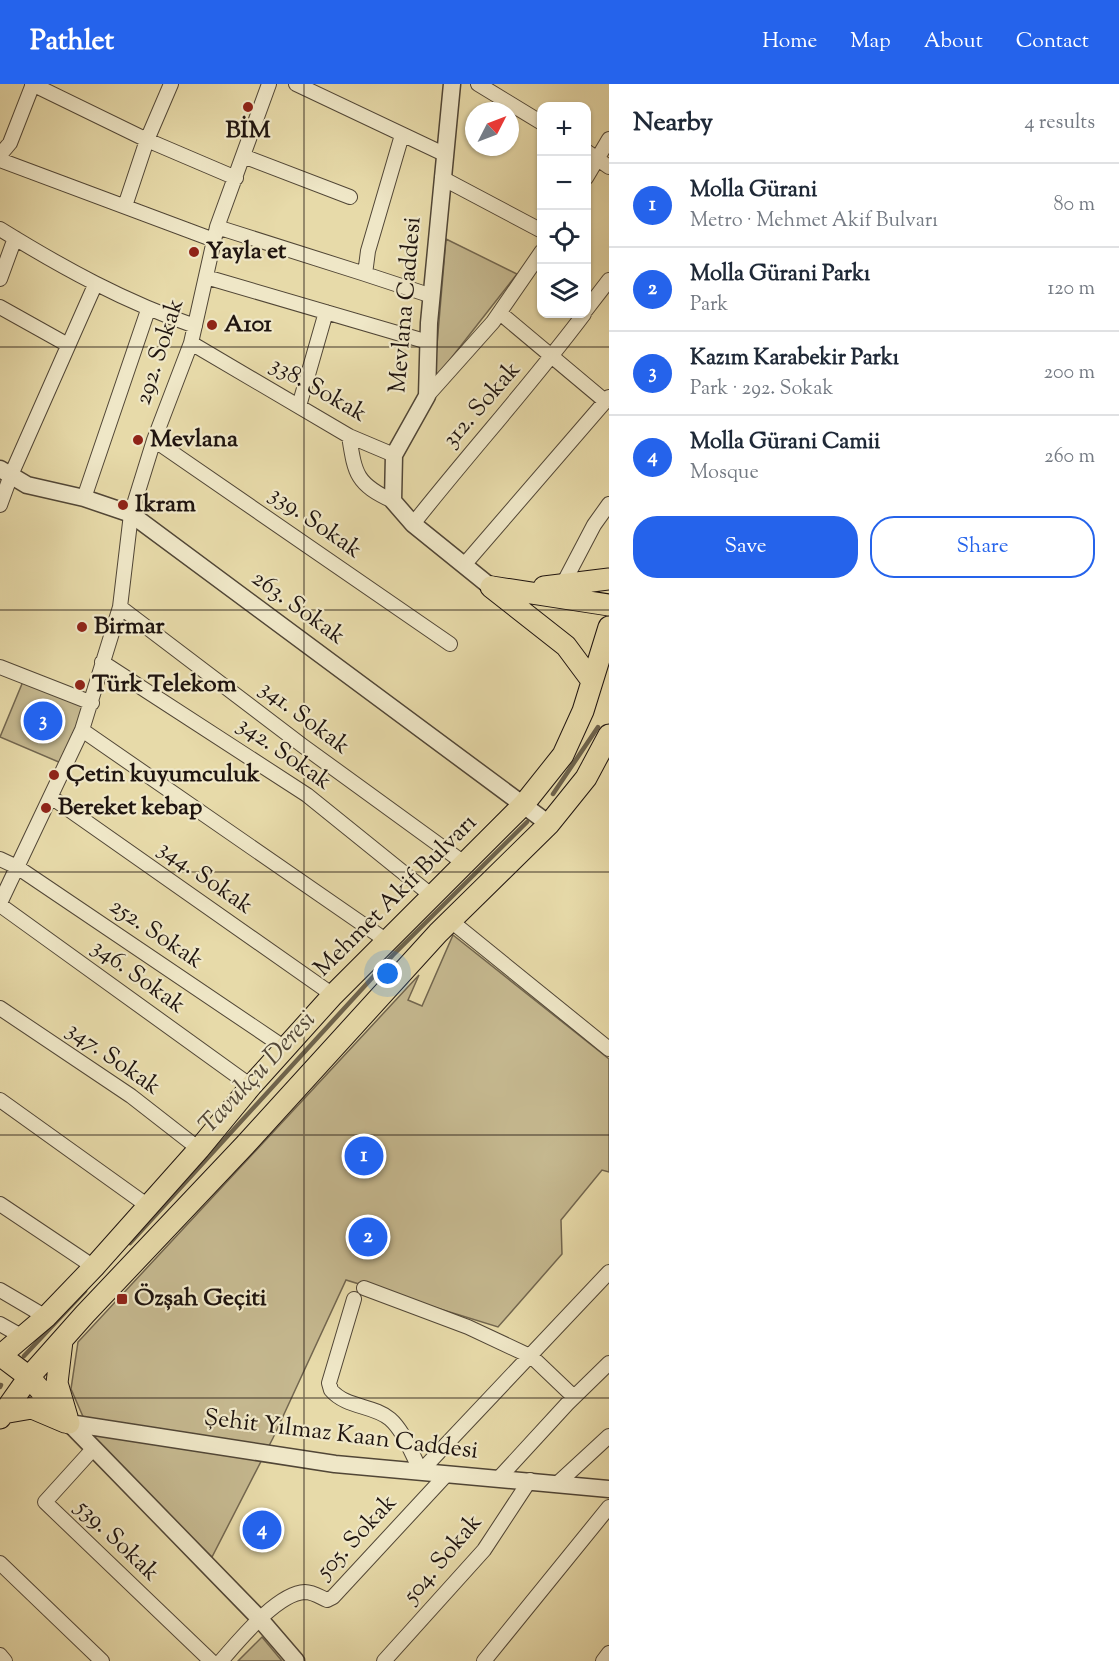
<!DOCTYPE html>
<meta charset="utf-8">
<style>
:root{--surface:#fff;--page:#f2f2f3;--text:#1f2937;--muted:#747a83;--line:#e0e1e3;--accent:#2563eb}
body{margin:0;font-family:"Sorts Mill Goudy",serif;background:var(--page);color:var(--text)}
.controls{position:absolute;right:18px;top:18px;display:grid;overflow:hidden;border-radius:12px;box-shadow:0 2px 4px #0004}
.controls button{width:54px;height:54px;display:grid;place-items:center;padding:0;border:0;border-bottom:2px solid var(--line);background:var(--surface);color:var(--text);font:30px sans-serif}
.compass{position:absolute;left:465px;top:18px;width:54px;height:54px;border-radius:50%;background:var(--surface);box-shadow:0 2px 4px #0004;rotate:48deg}
.you{position:absolute;left:388px;top:890px;width:21px;height:21px;margin:-15px;border:4px solid #fff;border-radius:50%;background:#1a73e8;box-shadow:0 0 0 9px #1a73e833}
.badge{display:grid;place-items:center;width:39px;height:39px;border-radius:50%;background:var(--accent);color:#fff;font-size:20px;font-weight:700}
.pin{position:absolute;translate:-50% -50%;border:3px solid #fff;box-shadow:0 2px 6px #0006}
.list{margin:0;padding:0;list-style:none}
h2{display:flex;justify-content:space-between;align-items:center;height:78px;margin:0;padding:0 24px;font-size:26px}
h2 small{font-size:20px;font-weight:400;color:var(--muted)}
.list li{display:grid;grid-template-columns:39px 1fr auto;gap:18px;align-items:center;box-sizing:border-box;height:84px;padding:0 24px;border-top:2px solid var(--line)}
.list b{display:block;font-size:22px;white-space:nowrap}
.list p{margin:0;font-size:20px;white-space:nowrap;color:var(--muted)}
.list em{font-size:20px;font-style:normal;color:var(--muted)}
.actions{display:flex;gap:12px;padding:18px 24px}
.actions a{flex:1;padding:14px 0;border:2px solid var(--accent);border-radius:24px;text-align:center;font-size:21px;color:var(--accent)}
.actions .main{background:var(--accent);color:#fff}
.icon{flex:none;width:33px;height:33px;fill:none;stroke:currentColor;stroke-width:2;stroke-linecap:round;stroke-linejoin:round}
.map{position:relative;flex:none;width:609px;height:1577px;overflow:hidden}
header{display:flex;align-items:center;gap:36px;box-sizing:border-box;height:84px;padding:0 30px;background:var(--accent);color:#fff}
header strong{font-size:28px}
nav{display:flex;gap:33px;margin-inline-start:auto;font-size:21px}
main{display:flex}
aside{flex:1;background:var(--surface)}
.map>svg:first-child{display:block}
</style>
<header>
<strong>Pathlet</strong>
<nav><a>Home</a><a>Map</a><a>About</a><a>Contact</a></nav>
</header>
<main>
<div class="map">
<svg width="609" height="1577" viewBox="0 0 609 1577">
<rect width="100%" height="100%" fill="#e7daa9"/>
<filter id="stains"><feTurbulence type="fractalNoise" baseFrequency=".00333" numOctaves="4"/><feColorMatrix values="0 0 0 0 .2 0 0 0 0 .09 0 0 0 0 .02 0 0 0 .5 -.17"/></filter>
<radialGradient id="worn" r=".72"><stop offset=".6" stop-color="#630" stop-opacity="0"/><stop offset="1" stop-color="#630" stop-opacity=".3"/></radialGradient>
<path fill="#c5b88f" stroke="#72664f" stroke-width="1.5" d="M446,155L517,190L434,296Z
M24,595L85,621L61,679L0,653Z
M453,851L609,975V1088L602,1086L561,1136L562,1170L498,1243L346,1196L273,1354L212,1473L151,1415L91,1351L71,1305L78,1258L419,891L408,916L422,922Z
M262,1553L282,1577H238Z"/>
<g fill="none" stroke-linecap="round" stroke-linejoin="round">
<path stroke="#6e634c" stroke-width="4.5" d="M553,710L598,643
M130,1159L393,871L527,738
M24,1272L85,1207
M0,1303L1,1301"/>
<g stroke="#514636" stroke-width="16">
<path id="minor" d="M32,0L147,56L236,94
M296,0L446,71
M478,0L542,39
M586,67L609,83
M0,71L10,59L33,0
M243,72L350,113
M0,76L214,156
M442,94L542,147
M586,94L609,55
M125,122L147,56L171,0
M217,143L365,190L368,167L402,51
M0,145C63,184 125,218 195,242
M365,190L432,212
M206,193L428,258
M0,195L15,154
M0,223L68,261
M586,226L609,196
M500,229L605,317
M191,259L349,352L394,371
M427,312L493,238L542,167
M299,322L326,228
M349,352C355,390 356,400 393,417
M154,356L450,560
M84,414L148,226
M0,421L11,391L95,201
M413,440C469,369 530,302 584,230
M464,481L609,313
M562,502L594,441L609,420
M120,523L303,662L464,779
M102,578L307,711L431,811
M0,583L92,619
M82,646L387,857
M51,713L333,911
M0,775L17,783L285,964
M0,819L82,646L120,523L131,430L154,356L191,259L217,143L269,0
M0,821L251,1002
M451,837L609,965
M0,924L131,1012L199,1065
M0,1016L148,1122
M0,1120L94,1183
M364,1204L468,1243L532,1273L574,1313
M0,1206L46,1233
M354,1215L329,1299L331,1306C346,1324 374,1321 390,1335C404,1347 412,1371 421,1387L609,1188
M0,1240L23,1253
M93,1365L45,1418L211,1577
M499,1394L567,1320L609,1279
M558,1399L609,1352
M0,1479L102,1577
M0,1571L5,1577
M221,1577C238,1558 277,1509 305,1508C313,1508 320,1513 327,1516L333,1513L447,1390
M384,1577L484,1466L530,1396
M484,1577L609,1423
M603,1577L609,1569"/>
</g>
<g stroke="#514636" stroke-width="19">
<path id="tertiary" d="M452,0L429,239L427,312L394,371L393,417L413,440L491,503
M0,385L27,401L84,414L131,430L549,740
M69,1339L335,1380L609,1405
M69,1339L259,1534L296,1577"/>
</g>
<g stroke="#1f140f" stroke-width="23">
<path id="primary" d="M491,503L566,562L592,597
M492,503L609,521
M544,503L609,495
M62,1257L57,1299L67,1333
M0,1271L29,1293L69,1339
M0,1272L46,1233L94,1183L199,1065L251,1002L333,911L524,720L563,671L583,627L609,543
M3,1329L32,1324L65,1338
M0,1334L29,1293L85,1230L245,1061L438,849L549,740L586,694L609,651"/>
</g>
<use href="#minor" stroke="#efe7c7" stroke-width="14"/>
<use href="#tertiary" stroke="#efe7c7" stroke-width="16"/>
<use href="#primary" stroke="#e7daa9" stroke-width="21"/>
</g>
<path fill="none" stroke="#1f140f" stroke-width="1.5" stroke-opacity="0.55" d="M304,0V1577M0,263H609M0,526H609M0,788H609M0,1051H609M0,1314H609"/>
<g fill="#8f2418" stroke="#efe7c7" stroke-width="2">
<circle cx="248" cy="23" r="6"/>
<circle cx="194" cy="168" r="6"/>
<circle cx="212" cy="241" r="6"/>
<circle cx="138" cy="356" r="6"/>
<circle cx="123" cy="421" r="6"/>
<circle cx="82" cy="543" r="6"/>
<circle cx="80" cy="601" r="6"/>
<circle cx="54" cy="691" r="6"/>
<circle cx="46" cy="724" r="6"/>
<rect x="116" y="1209" width="12" height="12" rx="3"/>
</g>
<g text-anchor="middle" dominant-baseline="central" stroke-width="4.5" stroke-linejoin="round" paint-order="stroke">
<g font-size="24" font-weight="bold" fill="#1f140f" stroke="#efe7c7" text-anchor="start">
<text x="248" y="47" text-anchor="middle">BİM</text>
<text x="206" y="168">Yayla et</text>
<text x="224" y="241">A101</text>
<text x="150" y="356">Mevlana</text>
<text x="135" y="421">Ikram</text>
<text x="94" y="543">Birmar</text>
<text x="92" y="601">Türk Telekom</text>
<text x="66" y="691">Çetin kuyumculuk</text>
<text x="58" y="724">Bereket kebap</text>
<text x="134" y="1215">Özşah Geçiti</text>
</g>
<g font-size="24" fill="#1f140f" stroke="#efe7c7">
<text transform="translate(406 221) rotate(-85)">Mevlana Caddesi</text>
<text transform="translate(160 268) rotate(-72)">292. Sokak</text>
<text transform="translate(318 306) rotate(30)">338. Sokak</text>
<text transform="translate(482 321) rotate(-49)">312. Sokak</text>
<text transform="translate(315 439) rotate(35)">339. Sokak</text>
<text transform="translate(298 524) rotate(36)">263. Sokak</text>
<text transform="translate(304 634) rotate(37)">341. Sokak</text>
<text transform="translate(284 670) rotate(35)">342. Sokak</text>
<text transform="translate(205 794) rotate(35)">344. Sokak</text>
<text transform="translate(396 812) rotate(-45)">Mehmet Akif Bulvarı</text>
<text transform="translate(156 850) rotate(34)">252. Sokak</text>
<text transform="translate(138 893) rotate(36)">346. Sokak</text>
<text transform="translate(113 975) rotate(35)">347. Sokak</text>
<text transform="translate(341 1351) rotate(7)">Şehit Yılmaz Kaan Caddesi</text>
<text transform="translate(357 1453) rotate(-47)">505. Sokak</text>
<text transform="translate(117 1457) rotate(44)">539. Sokak</text>
<text transform="translate(443 1475) rotate(-50)">504. Sokak</text>
</g>
<g font-size="26" font-style="italic" fill="#544838" stroke="#efe7c7">
<text transform="translate(258 989) rotate(-47)">Tavukçu Deresi</text>
</g>
</g>
<rect width="100%" height="100%" filter="url(#stains)"/>
<rect width="100%" height="100%" fill="url(#worn)"/>
</svg>
<div class="controls">
<button>+</button>
<button>−</button>
<button><svg class="icon" aria-label="locate" viewBox="0 0 24 24"><circle cx="12" cy="12" r="6"/><path d="M12 2v4M12 18v4M2 12h4M18 12h4"/></svg></button>
<button><svg class="icon" aria-label="layers" viewBox="0 0 24 24"><path d="M12 4l9 5-9 5-9-5zM3 14l9 5 9-5"/></svg></button>
</div>
<svg class="compass" viewBox="-18 -18 36 36"><path d="M0-13l5 13h-10z" fill="#e53935"/><path d="M0 13l5-13h-10z" fill="#747a83"/></svg>
<div class="you"></div>
<div class="pin badge" style="left:364px;top:1072px">1</div>
<div class="pin badge" style="left:368px;top:1153px">2</div>
<div class="pin badge" style="left:43px;top:637px">3</div>
<div class="pin badge" style="left:262px;top:1446px">4</div>
</div>
<aside>
<h2>Nearby<small>4 results</small></h2>
<ul class="list">
<li><span class="badge">1</span><div><b>Molla Gürani</b><p>Metro · Mehmet Akif Bulvarı</p></div><em>80 m</em></li>
<li><span class="badge">2</span><div><b>Molla Gürani Parkı</b><p>Park</p></div><em>120 m</em></li>
<li><span class="badge">3</span><div><b>Kazım Karabekir Parkı</b><p>Park · 292. Sokak</p></div><em>200 m</em></li>
<li><span class="badge">4</span><div><b>Molla Gürani Camii</b><p>Mosque</p></div><em>260 m</em></li>
</ul>
<div class="actions"><a class="main">Save</a><a>Share</a></div>
</aside>
</main>
